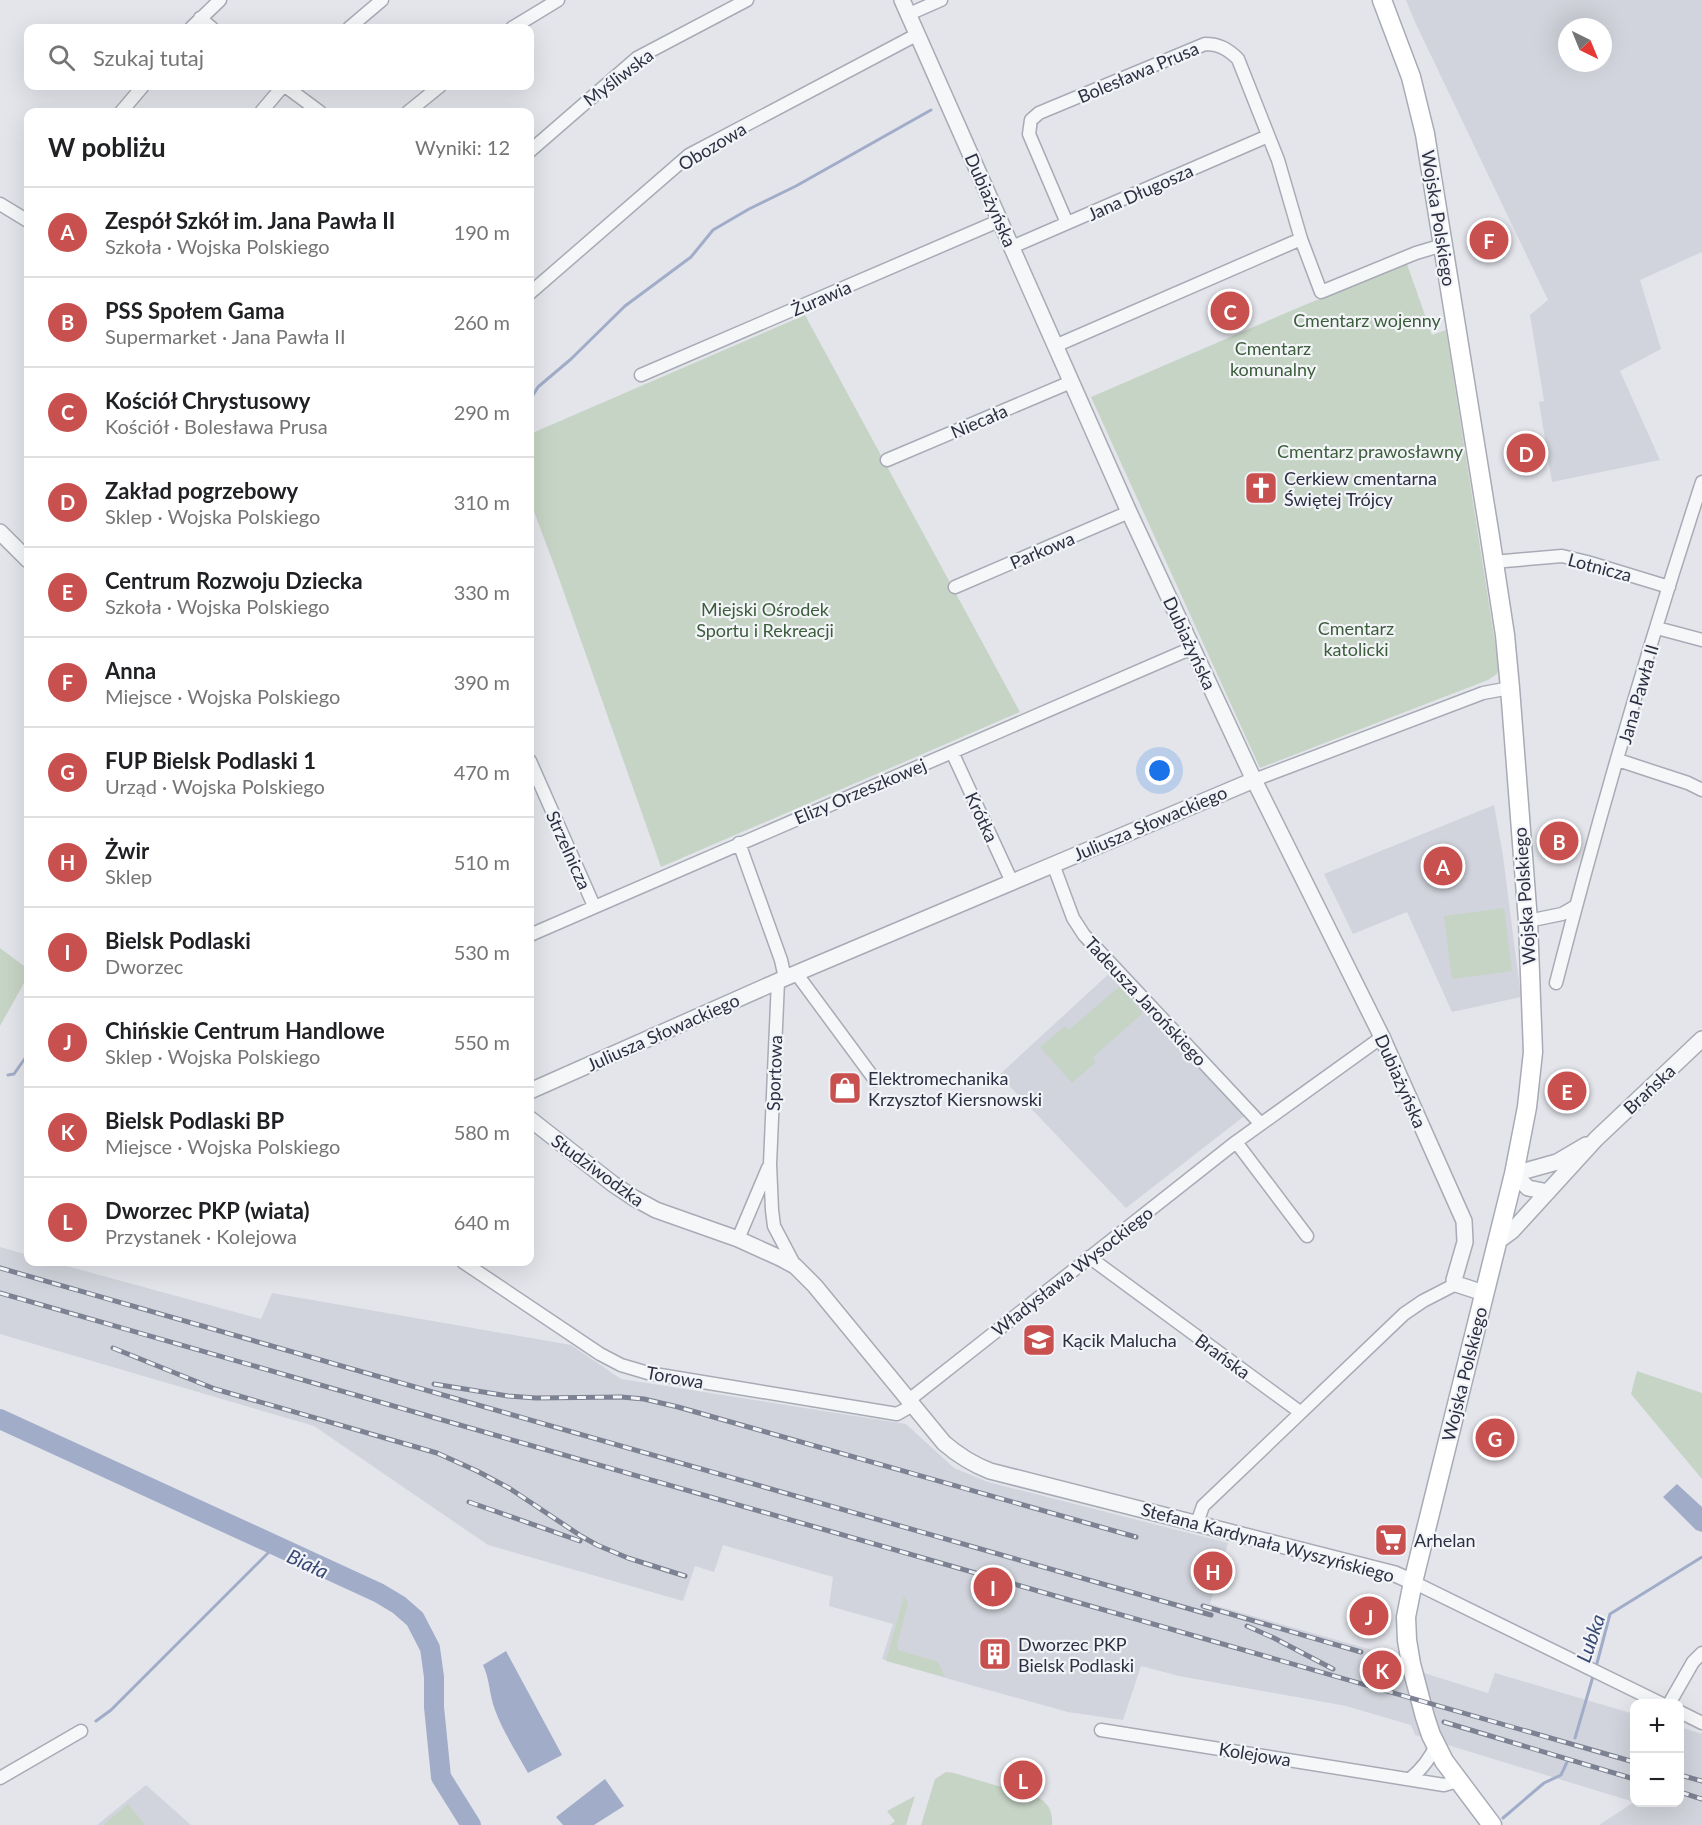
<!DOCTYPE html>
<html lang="pl">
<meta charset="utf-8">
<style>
:root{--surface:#fff;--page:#f6f6f6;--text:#202124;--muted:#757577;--line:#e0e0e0;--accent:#c85150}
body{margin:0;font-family:Lato,sans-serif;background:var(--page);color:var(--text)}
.controls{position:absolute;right:18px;bottom:18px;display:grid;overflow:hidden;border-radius:12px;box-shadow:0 6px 24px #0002}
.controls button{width:54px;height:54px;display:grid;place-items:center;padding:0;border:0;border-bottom:2px solid var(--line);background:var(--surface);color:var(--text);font:30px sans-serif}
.compass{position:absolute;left:1558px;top:18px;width:54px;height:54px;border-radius:50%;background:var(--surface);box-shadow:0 6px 24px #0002;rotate:137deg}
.you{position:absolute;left:1160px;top:771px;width:21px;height:21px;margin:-15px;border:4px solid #fff;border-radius:50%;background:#1a73e8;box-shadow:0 0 0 9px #1a73e833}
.badge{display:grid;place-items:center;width:39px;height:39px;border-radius:50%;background:var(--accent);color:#fff;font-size:20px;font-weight:700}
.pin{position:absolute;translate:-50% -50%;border:3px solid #fff;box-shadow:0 2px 6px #0006}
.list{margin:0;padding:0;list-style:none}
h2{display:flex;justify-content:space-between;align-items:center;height:78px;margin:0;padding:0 24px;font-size:26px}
h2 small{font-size:20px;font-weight:400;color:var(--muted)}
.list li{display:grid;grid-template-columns:39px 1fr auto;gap:18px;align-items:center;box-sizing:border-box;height:90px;padding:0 24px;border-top:2px solid var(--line)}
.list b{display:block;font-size:22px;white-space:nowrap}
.list p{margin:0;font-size:20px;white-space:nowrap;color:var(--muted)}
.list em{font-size:20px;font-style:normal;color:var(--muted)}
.icon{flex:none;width:33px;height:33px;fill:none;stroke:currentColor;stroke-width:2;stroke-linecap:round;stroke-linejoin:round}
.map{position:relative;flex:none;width:1702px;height:1825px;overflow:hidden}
.search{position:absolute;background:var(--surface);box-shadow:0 6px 24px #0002;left:24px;top:24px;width:510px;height:66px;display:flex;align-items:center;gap:15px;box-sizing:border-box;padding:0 21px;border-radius:12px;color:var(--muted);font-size:22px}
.panel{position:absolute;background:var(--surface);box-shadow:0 6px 24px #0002;left:24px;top:108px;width:510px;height:1158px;border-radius:12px}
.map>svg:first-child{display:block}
</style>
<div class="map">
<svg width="1702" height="1825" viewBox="0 0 1702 1825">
<rect width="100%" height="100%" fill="#e3e5eb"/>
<path fill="#d1d4dc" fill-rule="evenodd" d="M1406,0H1702V252L1640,280L1661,349L1620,371L1660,460L1552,482L1539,402L1544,401L1530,315L1548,300L1415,22ZM1567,27H1603V63H1567Z
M1494,805L1503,856L1521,997L1452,1012L1407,912L1353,934L1324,874Z
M1113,970L1247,1114L1126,1208L999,1075Z
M0,1247L28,1255V1262H52L261,1319L272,1293L571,1345L621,1379L906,1424L954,1468L988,1482L1228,1543L1210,1604L1390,1655L1427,1674L1488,1693L1495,1673L1634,1714V1802H1680V1727L1702,1734V1825H1599L1634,1802L1415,1735L1411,1725L1346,1706L1179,1676L1141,1666L1123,1720L1068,1712L949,1679L882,1659L893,1624L829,1606L833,1577L723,1545L714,1572L695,1566L683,1601L488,1545L314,1426L0,1334Z
M146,1785L191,1825H97Z"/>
<path fill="#c6d4c5" d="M1407,264L1432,335L1446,330L1499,668L1497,674L1488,680L1260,768L1091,397L1302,306Z
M805,315L1020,712L661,867L556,570L530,501V434Z
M1504,908L1512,971L1452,979L1444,916Z
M0,948L28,969V976L0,1026Z
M1120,986L1143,1013L1093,1057L1096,1062L1072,1083L1040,1047L1065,1026L1069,1030Z
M1637,1371L1702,1393V1479L1631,1394Z
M904,1596L908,1604L897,1644L898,1650L938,1662L945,1677L886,1661Z
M946,1772L954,1773L1039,1798C1049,1804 1053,1812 1052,1825H921L935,1779Z
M915,1796L906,1825H890L895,1821L887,1811Z
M128,1804L145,1825H103Z"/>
<path fill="#a1adc8" d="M1677,1484L1702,1507V1532L1696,1530L1663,1497Z
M506,1651L562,1755L528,1773C517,1753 503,1732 495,1710C489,1694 490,1680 483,1665Z
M605,1779L624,1806L594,1825H563L556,1817Z"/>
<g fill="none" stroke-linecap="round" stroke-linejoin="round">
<path stroke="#a1adc8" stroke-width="3" d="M530,400L538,387L571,359L625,306L691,257L713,230L749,209L796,186L931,110
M8,1075L14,1074L28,1054
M1596,1667L1610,1614L1702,1557
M96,1721L111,1710L275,1546
M1575,1738L1594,1673
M1503,1818L1544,1783L1561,1775L1567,1762"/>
<path stroke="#a1adc8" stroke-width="20" d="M0,1419L379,1593L399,1605L415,1619L430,1648L434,1677V1707L441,1777L471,1825"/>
<g stroke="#a8abb5" stroke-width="15">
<path id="minor" d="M909,14L941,0
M200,18L212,28
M191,28L220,0
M349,28L382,0
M512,28L558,0
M285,86L320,112
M121,112L143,86
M261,112L283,86
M408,112L440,86
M530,151L637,58L747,0
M0,204L28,221
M1067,223L1029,134L1031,120L1039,113L1205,44C1219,44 1228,49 1238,59L1278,160L1301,239
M1012,247L1268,136
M530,293L689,155L918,34
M1055,346L1301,239L1321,292L1416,253L1443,245
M641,375L1001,220
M887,460L1071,382
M1493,562L1562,556L1587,562L1669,587
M955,587L1129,512
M1657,628L1702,640
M952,752L1012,882
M1618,760L1688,783L1702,790
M530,761L594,906
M1254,780L1483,693L1510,688
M739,843L781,960L785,978
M1053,864L1073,918L1084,935L1261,1124
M1528,921L1562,914L1576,906
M530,935L1192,648
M796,973L875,1080
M778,981L770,1164L772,1210L774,1226L795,1266
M1556,983C1599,815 1648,648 1702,482
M1236,1142L1307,1236
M738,1239L768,1168
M1089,1257L1300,1412
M463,1262L600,1354L621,1365L648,1373L897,1414L913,1405
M909,1400L1236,1142L1382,1037
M1197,1523L1203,1506L1404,1314L1423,1301L1456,1284
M1413,1582L1662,1704
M1669,1704L1693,1662L1702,1653
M1680,1712L1702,1723
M1101,1730L1444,1785L1458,1781
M0,1778L81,1731
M1410,1779C1422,1769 1430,1759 1436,1745"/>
</g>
<g stroke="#a8abb5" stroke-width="18">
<path id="tertiary" d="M902,0L1129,512L1254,780L1382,1037L1464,1221L1465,1242L1454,1280L1456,1284L1484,1293
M0,532L28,560
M530,1091L785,978L1254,780
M530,1119L613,1184L634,1198L656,1210L738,1239L780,1258L795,1266L815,1286L944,1443C959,1456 972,1464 990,1471L1395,1574L1413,1582
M1548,1192L1528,1188L1514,1174L1557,1162L1586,1145
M1497,1242L1512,1231L1596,1139L1702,1039"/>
</g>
<g stroke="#a8abb5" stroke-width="21">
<path id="secondary" d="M1382,0L1411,77L1425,134L1490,537L1505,635L1510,688L1528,921L1533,1052L1527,1107L1514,1174L1413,1582L1406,1617L1407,1640L1411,1664L1425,1717L1431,1735L1444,1761L1492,1825"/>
</g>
<use href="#minor" stroke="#f6f7f9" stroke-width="12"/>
<use href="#tertiary" stroke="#f6f7f9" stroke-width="15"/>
<use href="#secondary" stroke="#fff" stroke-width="18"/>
<g stroke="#7d8293" stroke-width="5">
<path id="rail" d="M0,1268L1211,1615
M0,1293L1634,1762
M113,1348L215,1389L437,1453L477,1471L509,1488L581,1536L597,1545L628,1558L685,1576
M434,1384L508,1396L536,1398L621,1397L644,1399L678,1407L1136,1537
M469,1502L580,1541
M1203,1606L1361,1652
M1247,1626L1274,1638L1333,1669
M1444,1722L1634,1779
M1680,1775L1702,1781
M1680,1792L1702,1799"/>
</g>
<use href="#rail" stroke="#f3f4f8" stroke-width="3" stroke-dasharray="9" stroke-linecap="butt"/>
</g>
<defs>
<g id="church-square" transform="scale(1.725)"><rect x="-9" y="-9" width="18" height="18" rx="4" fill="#c85150" stroke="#f3f4f8"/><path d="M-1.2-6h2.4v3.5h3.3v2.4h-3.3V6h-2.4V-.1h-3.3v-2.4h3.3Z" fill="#fff"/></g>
<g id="shop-square" transform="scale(1.725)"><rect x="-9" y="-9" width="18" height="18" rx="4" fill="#c85150" stroke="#f3f4f8"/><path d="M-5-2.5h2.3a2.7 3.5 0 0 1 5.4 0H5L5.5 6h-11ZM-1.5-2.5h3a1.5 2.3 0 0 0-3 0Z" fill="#fff"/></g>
<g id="school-square" transform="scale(1.725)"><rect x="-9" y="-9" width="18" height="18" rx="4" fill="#c85150" stroke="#f3f4f8"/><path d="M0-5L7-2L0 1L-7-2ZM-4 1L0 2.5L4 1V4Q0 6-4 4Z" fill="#fff"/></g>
<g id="supermarket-square" transform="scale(1.725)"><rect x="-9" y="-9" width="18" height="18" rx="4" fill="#c85150" stroke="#f3f4f8"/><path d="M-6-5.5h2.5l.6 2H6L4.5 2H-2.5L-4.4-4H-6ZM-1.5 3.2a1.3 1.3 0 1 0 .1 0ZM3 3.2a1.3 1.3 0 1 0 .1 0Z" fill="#fff"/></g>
<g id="building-square" transform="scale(1.725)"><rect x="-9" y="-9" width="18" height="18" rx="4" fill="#c85150" stroke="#f3f4f8"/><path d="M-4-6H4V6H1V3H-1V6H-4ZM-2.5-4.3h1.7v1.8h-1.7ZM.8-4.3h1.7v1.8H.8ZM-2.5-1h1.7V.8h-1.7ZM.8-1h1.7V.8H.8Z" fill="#fff"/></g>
</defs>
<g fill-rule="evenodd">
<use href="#church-square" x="1261" y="488"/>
<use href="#shop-square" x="845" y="1088"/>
<use href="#school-square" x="1039" y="1340"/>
<use href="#supermarket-square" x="1391" y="1540"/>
<use href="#building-square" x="995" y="1654"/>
</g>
<g text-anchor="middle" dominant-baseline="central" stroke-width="4.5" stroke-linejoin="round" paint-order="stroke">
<g font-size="18" fill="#2c3042" stroke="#f3f4f8">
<text transform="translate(1138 72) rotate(-23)">Bolesława Prusa</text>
<text transform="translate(618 77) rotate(-37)">Myśliwska</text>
<text transform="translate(712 146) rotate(-31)">Obozowa</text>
<text transform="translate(1140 192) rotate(-24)">Jana Długosza</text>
<text transform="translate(991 200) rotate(66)">Dubiażyńska</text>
<text transform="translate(1439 218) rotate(81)">Wojska Polskiego</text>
<text transform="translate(821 298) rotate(-23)">Żurawia</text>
<text transform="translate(979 421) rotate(-23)">Niecała</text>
<text transform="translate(1042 550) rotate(-23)">Parkowa</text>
<text transform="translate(1600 567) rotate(15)">Lotnicza</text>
<text transform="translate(1190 643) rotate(65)">Dubiażyńska</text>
<text transform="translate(1638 694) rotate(-74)">Jana Pawła II</text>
<text transform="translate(860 791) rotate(-23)">Elizy Orzeszkowej</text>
<text transform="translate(982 817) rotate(65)">Krótka</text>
<text transform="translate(1150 823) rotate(-23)">Juliusza Słowackiego</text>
<text transform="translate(569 850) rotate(66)">Strzelnicza</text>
<text transform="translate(1524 896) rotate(-94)">Wojska Polskiego</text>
<text transform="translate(1146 1001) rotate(47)">Tadeusza Jarońskiego</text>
<text transform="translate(663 1032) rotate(-24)">Juliusza Słowackiego</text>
<text transform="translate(774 1073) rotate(-88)">Sportowa</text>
<text transform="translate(1401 1081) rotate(66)">Dubiażyńska</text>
<text transform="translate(1649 1089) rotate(-43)">Brańska</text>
<text transform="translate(598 1170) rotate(36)">Studziwodzka</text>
<text transform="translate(1072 1271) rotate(-38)">Władysława Wysockiego</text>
<text transform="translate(1223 1356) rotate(36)">Brańska</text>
<text transform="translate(1464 1374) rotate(-76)">Wojska Polskiego</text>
<text transform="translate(675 1377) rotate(10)">Torowa</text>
<text transform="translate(1268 1542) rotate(15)">Stefana Kardynała Wyszyńskiego</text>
<text transform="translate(1255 1754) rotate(9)">Kolejowa</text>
</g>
<g font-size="18" fill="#3b5d3a" stroke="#f3f4f8">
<text x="1367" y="320">Cmentarz wojenny</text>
<text x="1273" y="348">Cmentarz<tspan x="1273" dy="21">komunalny</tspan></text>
<text x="1370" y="451">Cmentarz prawosławny</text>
<text x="765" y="609">Miejski Ośrodek<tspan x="765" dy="21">Sportu i Rekreacji</tspan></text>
<text x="1356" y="628">Cmentarz<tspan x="1356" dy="21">katolicki</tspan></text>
</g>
<g font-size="18" fill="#2c3042" stroke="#f3f4f8" text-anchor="start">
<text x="1284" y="478">Cerkiew cmentarna<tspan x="1284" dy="21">Świętej Trójcy</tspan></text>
<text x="868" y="1078">Elektromechanika<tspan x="868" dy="21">Krzysztof Kiersnowski</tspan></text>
<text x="1062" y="1340">Kącik Malucha</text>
<text x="1414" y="1540">Arhelan</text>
<text x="1018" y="1644">Dworzec PKP<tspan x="1018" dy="21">Bielsk Podlaski</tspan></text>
</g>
<g font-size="20" font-style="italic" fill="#384974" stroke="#f3f4f8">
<text transform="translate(308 1563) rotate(25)">Biała</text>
<text transform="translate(1590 1638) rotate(-71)">Lubka</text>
</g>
</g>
</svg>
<div class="controls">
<button>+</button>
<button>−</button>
</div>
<svg class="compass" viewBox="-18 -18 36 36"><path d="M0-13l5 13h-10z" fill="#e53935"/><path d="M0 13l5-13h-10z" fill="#757577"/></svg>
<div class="you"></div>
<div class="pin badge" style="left:1443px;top:866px">A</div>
<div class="pin badge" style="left:1559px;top:841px">B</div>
<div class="pin badge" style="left:1230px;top:311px">C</div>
<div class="pin badge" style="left:1526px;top:453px">D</div>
<div class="pin badge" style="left:1567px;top:1091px">E</div>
<div class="pin badge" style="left:1489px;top:240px">F</div>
<div class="pin badge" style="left:1495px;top:1438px">G</div>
<div class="pin badge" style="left:1213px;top:1571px">H</div>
<div class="pin badge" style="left:993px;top:1587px">I</div>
<div class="pin badge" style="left:1369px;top:1616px">J</div>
<div class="pin badge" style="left:1382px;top:1670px">K</div>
<div class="pin badge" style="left:1023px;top:1780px">L</div>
<div class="search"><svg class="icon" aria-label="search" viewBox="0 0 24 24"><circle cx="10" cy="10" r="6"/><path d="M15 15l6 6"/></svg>Szukaj tutaj</div>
<section class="panel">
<h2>W pobliżu<small>Wyniki: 12</small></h2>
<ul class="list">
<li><span class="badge">A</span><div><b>Zespół Szkół im. Jana Pawła II</b><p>Szkoła · Wojska Polskiego</p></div><em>190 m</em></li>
<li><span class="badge">B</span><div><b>PSS Społem Gama</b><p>Supermarket · Jana Pawła II</p></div><em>260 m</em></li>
<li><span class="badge">C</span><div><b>Kościół Chrystusowy</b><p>Kościół · Bolesława Prusa</p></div><em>290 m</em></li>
<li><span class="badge">D</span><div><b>Zakład pogrzebowy</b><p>Sklep · Wojska Polskiego</p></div><em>310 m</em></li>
<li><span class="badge">E</span><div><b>Centrum Rozwoju Dziecka</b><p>Szkoła · Wojska Polskiego</p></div><em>330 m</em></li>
<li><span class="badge">F</span><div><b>Anna</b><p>Miejsce · Wojska Polskiego</p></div><em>390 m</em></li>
<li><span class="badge">G</span><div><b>FUP Bielsk Podlaski 1</b><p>Urząd · Wojska Polskiego</p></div><em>470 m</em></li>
<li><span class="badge">H</span><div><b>Żwir</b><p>Sklep</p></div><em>510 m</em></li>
<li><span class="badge">I</span><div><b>Bielsk Podlaski</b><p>Dworzec</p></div><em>530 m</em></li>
<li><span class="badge">J</span><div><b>Chińskie Centrum Handlowe</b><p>Sklep · Wojska Polskiego</p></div><em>550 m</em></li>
<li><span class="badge">K</span><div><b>Bielsk Podlaski BP</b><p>Miejsce · Wojska Polskiego</p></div><em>580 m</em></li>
<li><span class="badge">L</span><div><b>Dworzec PKP (wiata)</b><p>Przystanek · Kolejowa</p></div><em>640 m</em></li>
</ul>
</section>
</div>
